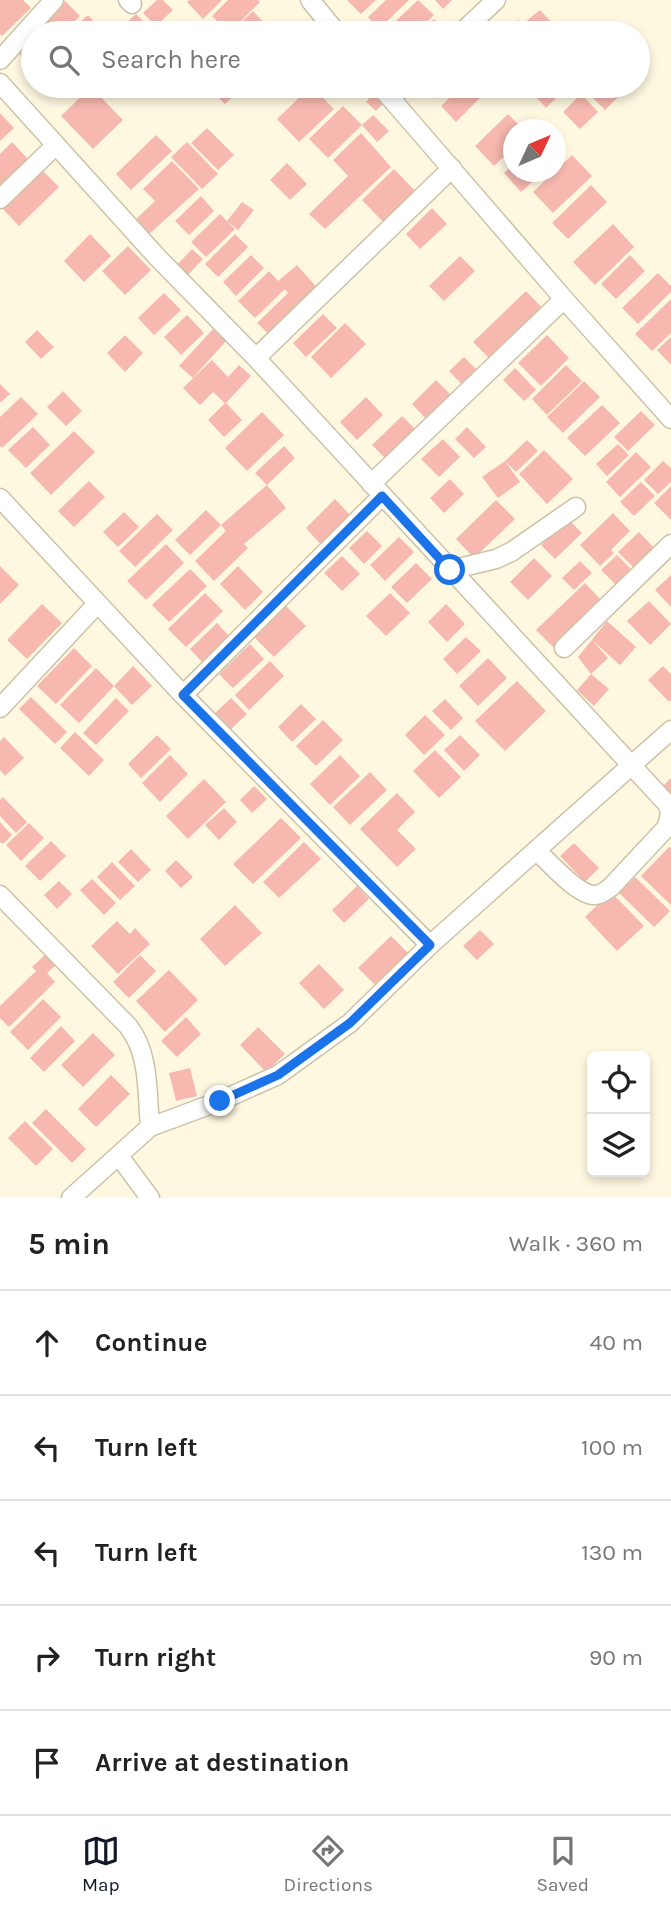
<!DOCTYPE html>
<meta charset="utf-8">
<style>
:root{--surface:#fff;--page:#f2f2f2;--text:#222;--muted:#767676;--line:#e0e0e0;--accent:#111827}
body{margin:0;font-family:Karla,sans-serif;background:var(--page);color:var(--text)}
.controls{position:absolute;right:21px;bottom:21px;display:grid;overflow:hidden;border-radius:10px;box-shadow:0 4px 10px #0003}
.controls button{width:63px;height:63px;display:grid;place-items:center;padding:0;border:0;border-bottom:2px solid var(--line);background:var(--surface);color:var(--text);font:35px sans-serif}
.compass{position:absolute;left:503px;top:119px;width:63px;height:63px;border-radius:50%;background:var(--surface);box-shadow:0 4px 10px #0003;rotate:46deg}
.stop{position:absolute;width:21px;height:21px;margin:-16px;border:5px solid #1a73e8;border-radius:50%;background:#fff}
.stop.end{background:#1a73e8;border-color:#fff;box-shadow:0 2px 7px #0008}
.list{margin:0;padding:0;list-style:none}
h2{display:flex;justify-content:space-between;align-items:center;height:91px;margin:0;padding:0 28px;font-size:30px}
h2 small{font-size:23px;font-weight:400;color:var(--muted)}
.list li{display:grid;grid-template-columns:46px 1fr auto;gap:21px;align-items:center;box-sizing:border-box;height:105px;padding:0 28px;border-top:2px solid var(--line)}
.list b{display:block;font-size:26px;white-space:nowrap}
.list em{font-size:23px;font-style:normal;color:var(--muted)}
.icon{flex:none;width:38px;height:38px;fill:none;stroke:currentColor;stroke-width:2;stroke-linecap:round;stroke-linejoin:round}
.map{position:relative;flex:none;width:671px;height:1198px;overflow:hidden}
.search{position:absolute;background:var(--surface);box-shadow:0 4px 10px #0003;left:21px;right:21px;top:21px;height:77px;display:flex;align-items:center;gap:18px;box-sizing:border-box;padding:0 24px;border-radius:38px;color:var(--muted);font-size:26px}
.sheet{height:616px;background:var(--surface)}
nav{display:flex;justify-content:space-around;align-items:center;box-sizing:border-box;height:98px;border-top:2px solid var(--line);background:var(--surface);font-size:19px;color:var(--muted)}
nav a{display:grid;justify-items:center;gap:4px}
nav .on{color:var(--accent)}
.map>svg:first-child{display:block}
</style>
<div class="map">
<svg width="671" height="1198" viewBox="0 0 671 1198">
<rect width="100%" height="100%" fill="#fef8e1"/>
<path fill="#f7b9af" d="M0,0H23L31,8L2,36L0,34Z
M157,0H163L173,10L156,26L143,13Z
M189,0H222L203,19L187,2Z
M228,0H258L260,2L229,33L212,16Z
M347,0H376L361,14Z
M386,0H409L379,29L368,17Z
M418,0L434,15L415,33H383Z
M435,0H452L443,9Z
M65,1L80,16L62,33H56L45,21Z
M540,10L557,28L552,33H533L524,23Z
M253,11L267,26L260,33H230Z
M136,14L150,28L144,33H115Z
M88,15L104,33H85L77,25Z
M434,19L447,33H419Z
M519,20L531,33H504Z
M36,29L40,33H33V58L28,63L15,50Z
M213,86H244L225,104L210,89Z
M297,86H312L334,109L299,142L277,119L304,93Z
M425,86H451L438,99Z
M462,86H476L484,94L456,122L441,106Z
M533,86H550L559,95L546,108L529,89Z
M587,86H609L619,96L605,110L584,89Z
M91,87L123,120L93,149L61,116Z
M376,90L387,99L376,111L366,102Z
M581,94L598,112L580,129L563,112Z
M343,106L362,125L328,158L309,139Z
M0,113L14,128L0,141Z
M508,114L524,130H514V147L494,166L475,146Z
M373,115L389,131L377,142L362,125Z
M207,128L234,155L218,170L191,143Z
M361,133L391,167L325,229L309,214L348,176L333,160Z
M156,135L172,151L131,190L116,174Z
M12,142L30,161L0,190V154Z
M187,142L218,174L202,189L171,157Z
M572,155L592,176L553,213L533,192Z
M172,161L199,189L149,234L135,220L155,201L143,189Z
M287,163L307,184L290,200L270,180Z
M514,164V172H543L521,192L504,173Z
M394,169L420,196L388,227L362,200Z
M43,171L59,187L19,226L3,209Z
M591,185L607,202L568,239L552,223Z
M201,196L214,211L189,235L175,221Z
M242,202L254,210L238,230L227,221Z
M432,208L447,224L420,249L406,234Z
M220,214L235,229L206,257L191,242Z
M613,224L634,247L595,285L573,262Z
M90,234L111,256L84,282L64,261Z
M235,234L248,247L218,277L205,264Z
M128,246L151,270L125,295L102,271Z
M192,249L203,259L186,277L175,267Z
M251,255L264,268L236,296L223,282Z
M630,255L645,271L616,299L601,284Z
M460,256L475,271L444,301L429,286Z
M297,265L320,291L273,338L257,323L288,293L285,289L255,318L238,301L269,271L278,281Z
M658,273L671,286V292L638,324L622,308Z
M526,291L546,312L494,363L473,342Z
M164,293L181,310L154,335L138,318Z
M671,299V333L652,351L635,334Z
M323,314L337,328L306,357L293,343Z
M187,315L204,333L181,355L164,337Z
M345,323L366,344L331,378L311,357Z
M213,329L226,341L193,378L179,366Z
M37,330L54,347L41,359L25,342Z
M125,335L143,353L125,372L107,353Z
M547,335L569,358L541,386L518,363Z
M671,337V365L657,350Z
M464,357L483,376L468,391L449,371Z
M212,360L228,377L239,365L251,376L226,403L242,420L224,437L208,420L225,403L213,392L200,405L183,388Z
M566,365L582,381L547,415L532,399Z
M515,368L536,390L524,401L503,380Z
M436,380L455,399L430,423L412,404Z
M584,381L600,397L563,433L547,417Z
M0,384L10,394L0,403Z
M63,391L82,411L66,426L47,407Z
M21,397L38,414L2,448L0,446V417Z
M366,397L383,415L357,440L340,422Z
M602,405L620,423L585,456L567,438Z
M641,411L655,425L628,451L614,437Z
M262,412L284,435L247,471L225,448Z
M402,416L416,430L386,459L372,445Z
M33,427L50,445L26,468L8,450Z
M467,427L486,447L474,458L455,439Z
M74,431L95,452L51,495L30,473Z
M443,439L460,457L439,477L421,459Z
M527,440L538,451L516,472L505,461Z
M618,444L629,455L607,476L596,464Z
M284,446L295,458L267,485L255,473Z
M544,450L573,479L547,504L519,474Z
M636,452L651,467L620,497L606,482Z
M505,461L520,482L498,498L482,477Z
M663,461L671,468V482L658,494L644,480Z
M450,479L464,494L444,513L430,498Z
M89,481L105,497L74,527L58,511Z
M641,482L655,496L634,516L620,502Z
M267,485L286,508L244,544L248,548L214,581L195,561L226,531L221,525Z
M671,486V520L654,503Z
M335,499L352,517L322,546L306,528Z
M496,500L515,519L474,558L456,539Z
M206,510L221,525L190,555L175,540Z
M124,512L139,527L118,547L103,532Z
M613,513L630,531L611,550L614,553L600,566L580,545Z
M157,514L173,530L135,567L119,551Z
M568,519L582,533L555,559L541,545Z
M367,531L382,546L364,564L349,548Z
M639,532L658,552L638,572L618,552Z
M399,537L414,552L385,581L370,565Z
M166,544L184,563L146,600L127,581Z
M617,555L636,574L620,589L601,570Z
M342,556L360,574L342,591L324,573Z
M534,558L552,576L528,600L510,582Z
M580,561L592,573L574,590L562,578Z
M416,563L432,579L407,603L391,587Z
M0,566L19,585L0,604Z
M238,566L263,592L245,610L220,584Z
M190,569L207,586L169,622L152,605Z
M671,575V607L655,590Z
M585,583L604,603L556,650L536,630Z
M205,593L223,611L186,647L168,629Z
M390,593L410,613L386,636L366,616Z
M649,601L671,624L650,645L627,621Z
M42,604L62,623L27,659L7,640Z
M446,604L465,624L447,642L428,622Z
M285,605L306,626L274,657L253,636Z
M607,621L636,647L620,665L593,641L608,658L591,674L578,657Z
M217,623L229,636L202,662L190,649Z
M466,637L481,651L457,674L443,659Z
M250,644L264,659L233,688L219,674Z
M74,648L92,666L56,704L37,686Z
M488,658L507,678L478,706L459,686Z
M270,661L284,676L249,710L235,695Z
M133,666L152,686L132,705L114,686L79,723L60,705L96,668L114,686Z
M663,666L671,674V700L669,702L648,680Z
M591,674L609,689L594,706L577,690Z
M517,681L546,711L505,751L475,721Z
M31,697L67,732L55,744L19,709Z
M116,698L129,711L96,745L83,733Z
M231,698L247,714L229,731L213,715Z
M445,699L463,718L451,730L432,711Z
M301,704L316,719L292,742L278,727Z
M425,715L445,735L424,755L405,735Z
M323,720L343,740L316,766L296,746Z
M75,732L104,760L89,776L60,748Z
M157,735L171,749L141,778L128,764Z
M460,735L480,755L464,771L444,750Z
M4,737L24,758L5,776L0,770V741Z
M435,750L461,777L439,798L413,771Z
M170,755L188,774L160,802L142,783Z
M340,755L360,776L330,805L310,784Z
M370,772L387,790L350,825L333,807Z
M671,778V797L662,787Z
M204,779L226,802L188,839L166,816Z
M254,786L267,799L252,813L240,800Z
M397,793L415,812L397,830L416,849L397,867L360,829Z
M3,797L27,822L16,833L0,816V800Z
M224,808L237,822L219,840L205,825Z
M281,818L301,838L253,884L233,864Z
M0,822L12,835L3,844L0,842Z
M29,823L44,838L21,861L6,845Z
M51,841L66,856L40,881L25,866Z
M304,842L321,859L279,898L263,882Z
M574,843L599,868L585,882L560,856Z
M669,847L671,849V905L641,876Z
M131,849L151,870L138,882L118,862Z
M176,860L193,877L181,888L165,871Z
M112,862L135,886L120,900L97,877Z
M635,877L670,911L654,927L619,893Z
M92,879L116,903L104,915L80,890Z
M59,881L72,894L57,909L44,895Z
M357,886L369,899L344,923L332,910Z
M611,892L644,926L617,951L585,917Z
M235,905L262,933L225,966L200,939Z
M117,921L130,934L135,928L150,944L118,974L91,946Z
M480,930L494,944L477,960L463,946Z
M391,936L412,957L379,989L358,968Z
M47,953L57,964L47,973L55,982L9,1027L0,1018V1006L36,971L32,967Z
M140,955L156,971L129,998L113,982Z
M319,964L344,990L324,1009L299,983Z
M169,970L198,1000L165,1032L136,1001Z
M43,999L61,1017L28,1050L10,1032Z
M186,1017L201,1034L177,1057L161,1041Z
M61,1026L75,1041L44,1072L30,1058Z
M258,1027L285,1054L266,1072L240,1045Z
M93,1033L115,1055L83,1087L61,1065Z
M190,1068L197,1096L176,1101L169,1073Z
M111,1075L130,1094L96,1127L78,1109Z
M46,1109L86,1149L72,1163L32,1123Z
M25,1121L53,1149L36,1166L8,1138Z"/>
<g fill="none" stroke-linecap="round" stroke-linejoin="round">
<g stroke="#cbc3a8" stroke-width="21">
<path id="minor" d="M128,0L132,4
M310,0L337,33
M461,33L496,0
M0,60L54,0
M0,83L158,258L256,358L668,805L670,813L667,827L611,887C607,890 601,895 596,895C579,897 549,862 537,851
M380,86L564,299L671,419
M391,98L404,86
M0,199L56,145
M256,358L452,168
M371,484L564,299
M0,498L183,695L430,945
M450,570L496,559L511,552L576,507
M564,648L671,544
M183,695L382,496
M0,708L97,604
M0,895L128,1026C150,1053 147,1094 150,1127L71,1198
M150,1127L220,1101L278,1075L350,1023L430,945L671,730
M119,1156L150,1198"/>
</g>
<use href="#minor" stroke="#fff" stroke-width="18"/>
</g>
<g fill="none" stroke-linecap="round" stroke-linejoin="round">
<path stroke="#1a73e8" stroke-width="9" d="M220,1101L278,1075L350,1023L430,945L183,695L382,496L450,570"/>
</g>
</svg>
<div class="controls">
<button><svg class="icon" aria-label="locate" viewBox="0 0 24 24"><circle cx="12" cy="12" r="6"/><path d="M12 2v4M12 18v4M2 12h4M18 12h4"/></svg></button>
<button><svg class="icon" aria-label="layers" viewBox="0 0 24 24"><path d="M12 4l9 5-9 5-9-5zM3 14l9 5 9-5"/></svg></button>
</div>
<svg class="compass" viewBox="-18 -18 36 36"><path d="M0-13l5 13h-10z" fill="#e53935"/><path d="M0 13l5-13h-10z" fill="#767676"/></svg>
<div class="stop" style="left:450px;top:570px"></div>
<div class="stop end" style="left:220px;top:1101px"></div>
<div class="search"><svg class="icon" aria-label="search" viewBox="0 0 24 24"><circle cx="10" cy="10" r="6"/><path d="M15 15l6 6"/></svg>Search here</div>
</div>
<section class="sheet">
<h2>5 min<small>Walk · 360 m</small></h2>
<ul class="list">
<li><svg class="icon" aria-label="ahead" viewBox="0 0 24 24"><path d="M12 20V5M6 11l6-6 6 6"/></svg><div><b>Continue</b></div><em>40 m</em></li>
<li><svg class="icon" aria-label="left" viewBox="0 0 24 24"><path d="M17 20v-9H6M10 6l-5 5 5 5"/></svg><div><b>Turn left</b></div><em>100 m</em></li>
<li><svg class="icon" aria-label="left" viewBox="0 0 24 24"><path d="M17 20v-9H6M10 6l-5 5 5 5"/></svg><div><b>Turn left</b></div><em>130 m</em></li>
<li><svg class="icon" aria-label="right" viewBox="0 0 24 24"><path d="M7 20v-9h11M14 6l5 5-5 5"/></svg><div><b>Turn right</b></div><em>90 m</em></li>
<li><svg class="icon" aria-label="arrive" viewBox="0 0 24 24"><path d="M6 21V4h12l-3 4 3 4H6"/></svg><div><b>Arrive at destination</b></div></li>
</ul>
</section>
<nav>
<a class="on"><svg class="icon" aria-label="map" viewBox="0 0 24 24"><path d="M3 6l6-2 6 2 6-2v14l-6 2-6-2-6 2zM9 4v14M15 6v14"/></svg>Map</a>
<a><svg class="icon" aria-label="directions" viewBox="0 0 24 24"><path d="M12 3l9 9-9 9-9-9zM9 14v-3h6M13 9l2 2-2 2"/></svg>Directions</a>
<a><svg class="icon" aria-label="saved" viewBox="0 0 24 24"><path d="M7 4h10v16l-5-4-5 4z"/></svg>Saved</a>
</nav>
